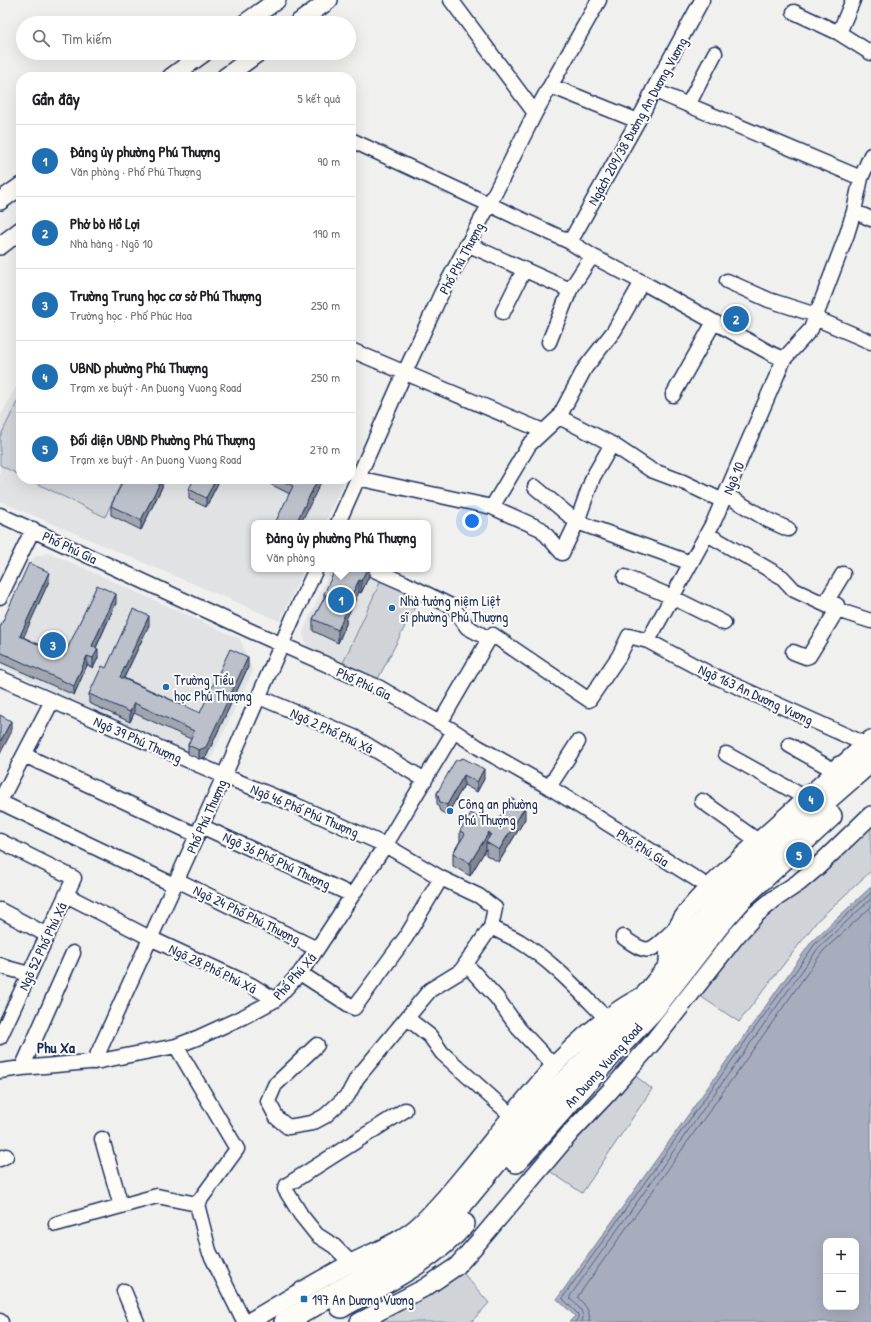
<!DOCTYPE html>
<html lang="vi">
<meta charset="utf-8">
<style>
:root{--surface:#fff;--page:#f2f2f2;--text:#202124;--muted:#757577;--line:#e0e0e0;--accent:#1f6fb2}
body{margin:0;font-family:"Patrick Hand",sans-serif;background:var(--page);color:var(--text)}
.controls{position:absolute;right:12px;bottom:12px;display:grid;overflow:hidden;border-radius:8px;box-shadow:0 4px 16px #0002}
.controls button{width:36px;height:36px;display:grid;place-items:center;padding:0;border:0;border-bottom:1px solid var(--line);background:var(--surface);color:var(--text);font:20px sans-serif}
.you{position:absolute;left:472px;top:521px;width:14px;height:14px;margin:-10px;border:3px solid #fff;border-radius:50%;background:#1a73e8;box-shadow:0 0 0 6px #1a73e833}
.badge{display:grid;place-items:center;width:26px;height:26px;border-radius:50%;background:var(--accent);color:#fff;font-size:13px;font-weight:700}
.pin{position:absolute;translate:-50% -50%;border:2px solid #fff;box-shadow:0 1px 4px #0006}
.popup{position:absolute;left:251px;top:520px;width:180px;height:52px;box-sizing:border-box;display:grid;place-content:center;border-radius:8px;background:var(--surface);filter:drop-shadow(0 1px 3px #0005);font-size:13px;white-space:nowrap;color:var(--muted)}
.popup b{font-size:15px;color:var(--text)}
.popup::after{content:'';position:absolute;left:50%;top:100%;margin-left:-8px;border:8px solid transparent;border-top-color:var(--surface)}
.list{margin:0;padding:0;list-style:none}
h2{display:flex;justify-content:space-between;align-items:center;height:52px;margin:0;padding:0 16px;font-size:17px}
h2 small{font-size:13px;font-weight:400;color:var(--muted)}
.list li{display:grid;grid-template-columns:26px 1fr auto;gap:12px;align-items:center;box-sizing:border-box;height:72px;padding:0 16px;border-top:1px solid var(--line)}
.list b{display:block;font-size:15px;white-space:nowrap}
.list p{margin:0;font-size:13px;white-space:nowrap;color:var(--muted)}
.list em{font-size:13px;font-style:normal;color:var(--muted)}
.icon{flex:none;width:22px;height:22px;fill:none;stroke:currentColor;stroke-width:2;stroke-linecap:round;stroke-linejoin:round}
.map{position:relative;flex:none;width:871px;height:1322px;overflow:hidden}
.search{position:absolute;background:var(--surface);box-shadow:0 4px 16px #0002;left:16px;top:16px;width:340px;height:44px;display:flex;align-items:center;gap:10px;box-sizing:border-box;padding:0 14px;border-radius:22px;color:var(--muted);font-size:15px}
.panel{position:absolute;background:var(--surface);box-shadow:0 4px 16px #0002;left:16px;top:72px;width:340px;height:412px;border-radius:16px}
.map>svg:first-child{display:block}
</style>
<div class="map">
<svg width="871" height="1322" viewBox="0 0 871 1322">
<rect width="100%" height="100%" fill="#f0f0ee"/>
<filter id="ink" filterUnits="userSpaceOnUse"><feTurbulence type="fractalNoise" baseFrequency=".025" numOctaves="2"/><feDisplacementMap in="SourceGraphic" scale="8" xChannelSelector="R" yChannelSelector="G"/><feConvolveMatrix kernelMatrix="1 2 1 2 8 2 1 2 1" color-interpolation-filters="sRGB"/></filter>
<g filter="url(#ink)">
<path fill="#e0e2e3" d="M21,377V479H345L325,523H254V569H304L280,621L0,501V417Z
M50,553L240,639L253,671L208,764L78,703L0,665V625L34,557Z
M331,569H360L382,578L343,663L307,647L303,632Z"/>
<path fill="#d0d3d8" stroke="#76819b" d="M21,394V476L0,465V437Z
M28,479H123L105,517Z
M382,578L420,597L378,679L343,663Z
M871,815V871L818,920L739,1022L694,992L756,914Z
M628,1070L652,1089L582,1193L542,1166Z
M457,1266L489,1303L471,1322H360Z"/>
<path fill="#a7adbd" stroke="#6f7b97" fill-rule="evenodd" d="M871,887V1322H569L575,1316L557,1299L812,941ZM826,1241H856V1307H826Z"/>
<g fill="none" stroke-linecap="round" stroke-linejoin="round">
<path stroke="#536184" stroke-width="1" d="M575,1322L578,1318V1314L563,1299V1297L815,944L871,893
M582,1322C586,1312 577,1305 570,1299V1296L819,947L871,899
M589,1322C591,1311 585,1305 578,1298V1296L823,951L871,907"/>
<g stroke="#1b2f5e" stroke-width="17">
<path id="minor" d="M451,0L535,113
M794,12L839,33L871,53
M839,33L853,0
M551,86L638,121
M653,90L861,178
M688,105L715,53
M351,140L570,242L592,256L642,282L772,354L784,359
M854,211L871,219
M570,242L645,108L653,90L702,0
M467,244L570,290
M727,281L769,300L816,315
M503,312L524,270
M815,318L871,342
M549,342L570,290L592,256
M351,350L543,431
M673,395L714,322
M559,417L612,444L651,470L683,482L723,501
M357,478L492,507L541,529L562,553L577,522L691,563
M535,487L577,522L593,477L612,444
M726,495L768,520L788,529
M492,507L529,445L559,417L585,368L614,331L642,282
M0,515L253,632L380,688L454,731L478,747L549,787L709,887
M338,523L405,372L442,292L489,205L535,113L599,0
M707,534L782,577L794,590L837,610L871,621
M372,569L404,583L453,607L467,627L489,639
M625,577L672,597L724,623
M0,597L33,529
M835,609L837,605L831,602L829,597L843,574
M648,641L714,521L784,359L811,329L847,234L854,211L861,178L871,155
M793,652L806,657L809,656L837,610
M0,678L224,776L293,804L385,845L441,878L479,896L495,908L491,927L461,971L430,990L357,1078L348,1095L325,1116L312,1123L288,1127L277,1118L268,1101L275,1085L317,1045
M259,697L354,737L425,780
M440,723L489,639L493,635L589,700L619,656L629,636L648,641L712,675L865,744
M789,745L835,771
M726,754L806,798
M24,755L197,835
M549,787L578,742
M0,801L52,701
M702,801L758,841
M0,802L174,885
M201,826L352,895
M0,841L74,878L0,1037
M177,880L317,949
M66,895L150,938L251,985L275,1000
M0,910L47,935
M491,927C500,932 510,936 519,941C552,961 579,991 606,1018
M623,937C652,959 651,949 675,929
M466,964L497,998L519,1029L554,1066
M0,965L7,968L29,974
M300,973L354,1008L406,937L441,878
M407,1018L430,1036L442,1053L512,1116
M176,1046L237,1149L197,1204L209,1251L244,1322
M94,1062L224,776L293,618L316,569
M22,1068L73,953
M0,1071L22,1068L100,1061L176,1046L197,1038L243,1017L275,1000L300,973L317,949L388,841L454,731
M102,1139L121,1206
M0,1159L6,1156
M56,1224L157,1196L197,1204
M351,1263L334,1246L317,1235L301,1215L285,1189L287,1185L405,1110
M124,1291L137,1322
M0,1321L1,1322"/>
</g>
<g stroke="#1b2f5e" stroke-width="20">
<path id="tertiary" d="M245,23L277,0
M298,23L329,0
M171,77L204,53
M225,77L258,53
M0,201L21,186
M0,246L21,230
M668,968C668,962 668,955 669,949C676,915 706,890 730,867L871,739
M249,1322C283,1302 317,1281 351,1263C374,1251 401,1242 420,1224C436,1209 450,1192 464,1175C517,1112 565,1037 640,997
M359,1322L426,1287L457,1266L480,1240L571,1132L609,1092L652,1043L736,936L756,914L774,899L798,883L817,867L871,815"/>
</g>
<g stroke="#1b2f5e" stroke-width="24">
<path id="primary" d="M840,767L850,764L867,750
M516,1162L609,1057L653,1010L718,926L745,895L831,816
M341,1307C384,1283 431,1261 464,1224
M285,1322L402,1255L422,1243L441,1227L462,1204L554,1093L607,1039L647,994L668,968L713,908L734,884L768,851L871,761"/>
</g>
<use href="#minor" stroke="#fdfcf7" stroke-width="14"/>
<use href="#tertiary" stroke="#fdfcf7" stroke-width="17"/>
<use href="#primary" stroke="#fdfcf7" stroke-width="21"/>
</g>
<path fill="#a1a5ae" stroke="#1b2f5e" d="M162,479V487L141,530L111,515V506Z
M220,479L206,507L189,499V489Z
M260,479H291L296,482L322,479V480L290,494Z
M369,569V576L361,593L359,592L346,619V624L338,643L313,631V619L324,599V594L336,573Z
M49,581L23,637L64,656L116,603L96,648L98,658L93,668L87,665L74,695L0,662V627Z
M149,625L124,678L200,713L248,667L206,757L199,759L188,754V745L191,739L134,713L130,722L89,703V694Z
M463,758L484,779L477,792L464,785L447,815L440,811L437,803V793Z
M525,819L499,862L486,855V849L470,876L453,866V853L460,841V831L494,827Z"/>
<path fill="#83868d" stroke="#1b2f5e" d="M162,479V487L141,530V520Z
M216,479H220L206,507V498Z
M318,479H322V480L301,523H296Z
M367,569H369V576L361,593V581Z
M49,572V581L20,645V636Z
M359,580V592L346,619V624L338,643V630L344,611Z
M116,594V603L92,656V646Z
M149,616V625L120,686V677Z
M98,649V658L93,668V658Z
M87,656V665L74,695V686Z
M248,657V667L206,757L199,759V750Z
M134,703V713L130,722V712Z
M11,721V733L0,754V742Z
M484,769V779L477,792V782Z
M464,775V785L447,815V805Z
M525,807V819L499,862V850Z
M489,832V844L486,842V849L470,876V863Z"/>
<path fill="#bbc0ca" stroke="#1b2f5e" d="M124,479H162L141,520L111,506Z
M194,479H216L206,498L189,489Z
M279,479H290L296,482L297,479H318L296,523H275L293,486Z
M29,563L49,572L20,636L64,656L97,585L116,594L92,646L98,649L93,658L87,656L74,686L0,652V627Z
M337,569H367L361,581L359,580L344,611L346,612L338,630L313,619L326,595L324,594L334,572L336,573Z
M133,609L149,616L120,677L200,713L230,649L248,657L206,747L199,750L188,745L194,731L134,703L130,712L89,694L102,666L106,668Z
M0,715L11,721L0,742Z
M463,758L484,769L477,782L464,775L447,805L440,802L437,793L455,761Z
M511,798L525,807L499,850L486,842L491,834L489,832L470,863L453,853L465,834L460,831L471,813L494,827Z"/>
</g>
<g fill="#1f6fb2" stroke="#fdfcf7" stroke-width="1.5">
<circle cx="392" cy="608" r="4"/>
<circle cx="166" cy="687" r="4"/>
<circle cx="450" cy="811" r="4"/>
<rect x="300" y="1295" width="8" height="8" rx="2"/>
</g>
<g text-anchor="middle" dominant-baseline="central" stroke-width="4" stroke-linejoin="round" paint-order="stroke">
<g font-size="14" fill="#1b2f5e" stroke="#fdfcf7">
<text transform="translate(637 121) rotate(-61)">Ngách 209/38 Đường An Dương Vương</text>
<text transform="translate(461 258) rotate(-62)">Phố Phú Thượng</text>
<text transform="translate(733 478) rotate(-67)">Ngõ 10</text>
<text transform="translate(70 547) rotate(25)">Phố Phú Gia</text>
<text transform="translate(364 683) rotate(25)">Phố Phú Gia</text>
<text transform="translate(756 694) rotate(25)">Ngõ 163 An Dương Vương</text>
<text transform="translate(332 730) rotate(25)">Ngõ 2 Phố Phú Xá</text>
<text transform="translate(138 739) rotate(24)">Ngõ 39 Phú Thượng</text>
<text transform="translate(305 810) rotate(23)">Ngõ 46 Phố Phú Thượng</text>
<text transform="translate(206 816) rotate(-66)">Phố Phú Thượng</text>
<text transform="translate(643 847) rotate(32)">Phố Phú Gia</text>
<text transform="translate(277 860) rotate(25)">Ngõ 36 Phố Phú Thượng</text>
<text transform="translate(247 914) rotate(26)">Ngõ 24 Phố Phú Thượng</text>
<text transform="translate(42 946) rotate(-65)">Ngõ 52 Phố Phú Xá</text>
<text transform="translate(213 968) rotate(26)">Ngõ 28 Phố Phú Xá</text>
<text transform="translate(294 976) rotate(-49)">Phố Phú Xá</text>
<text transform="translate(603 1065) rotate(-48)">An Duong Vuong Road</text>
</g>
<g font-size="14" fill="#1b2f5e" stroke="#fdfcf7" text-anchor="start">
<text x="400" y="600">Nhà tưởng niệm Liệt<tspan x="400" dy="16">sĩ phường Phú Thượng</tspan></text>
<text x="174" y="679">Trường Tiểu<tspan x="174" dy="16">học Phú Thượng</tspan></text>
<text x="458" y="803">Công an phường<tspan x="458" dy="16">Phú Thượng</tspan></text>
<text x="312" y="1299">197 An Dương Vương</text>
</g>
<g font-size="15" font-weight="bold" fill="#1b2f5e" stroke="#fdfcf7">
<text x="56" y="1047">Phu Xa</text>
</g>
</g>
</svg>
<div class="controls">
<button>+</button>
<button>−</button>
</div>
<div class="you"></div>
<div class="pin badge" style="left:341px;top:600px">1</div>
<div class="popup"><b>Đảng ủy phường Phú Thượng</b>Văn phòng</div>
<div class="pin badge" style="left:736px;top:319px">2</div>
<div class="pin badge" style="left:53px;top:645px">3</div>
<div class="pin badge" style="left:811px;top:799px">4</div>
<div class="pin badge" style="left:799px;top:855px">5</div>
<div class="search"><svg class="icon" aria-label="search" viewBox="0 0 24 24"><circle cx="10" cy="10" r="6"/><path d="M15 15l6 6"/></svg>Tìm kiếm</div>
<section class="panel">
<h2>Gần đây<small>5 kết quả</small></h2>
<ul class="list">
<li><span class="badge">1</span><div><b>Đảng ủy phường Phú Thượng</b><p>Văn phòng · Phố Phú Thượng</p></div><em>90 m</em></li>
<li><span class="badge">2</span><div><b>Phở bò Hồ Lợi</b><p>Nhà hàng · Ngõ 10</p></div><em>190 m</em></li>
<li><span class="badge">3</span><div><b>Trường Trung học cơ sở Phú Thượng</b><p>Trường học · Phố Phúc Hoa</p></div><em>250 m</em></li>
<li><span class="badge">4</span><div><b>UBND phường Phú Thượng</b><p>Trạm xe buýt · An Duong Vuong Road</p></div><em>250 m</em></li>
<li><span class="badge">5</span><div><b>Đối diện UBND Phường Phú Thượng</b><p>Trạm xe buýt · An Duong Vuong Road</p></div><em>270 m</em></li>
</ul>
</section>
</div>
